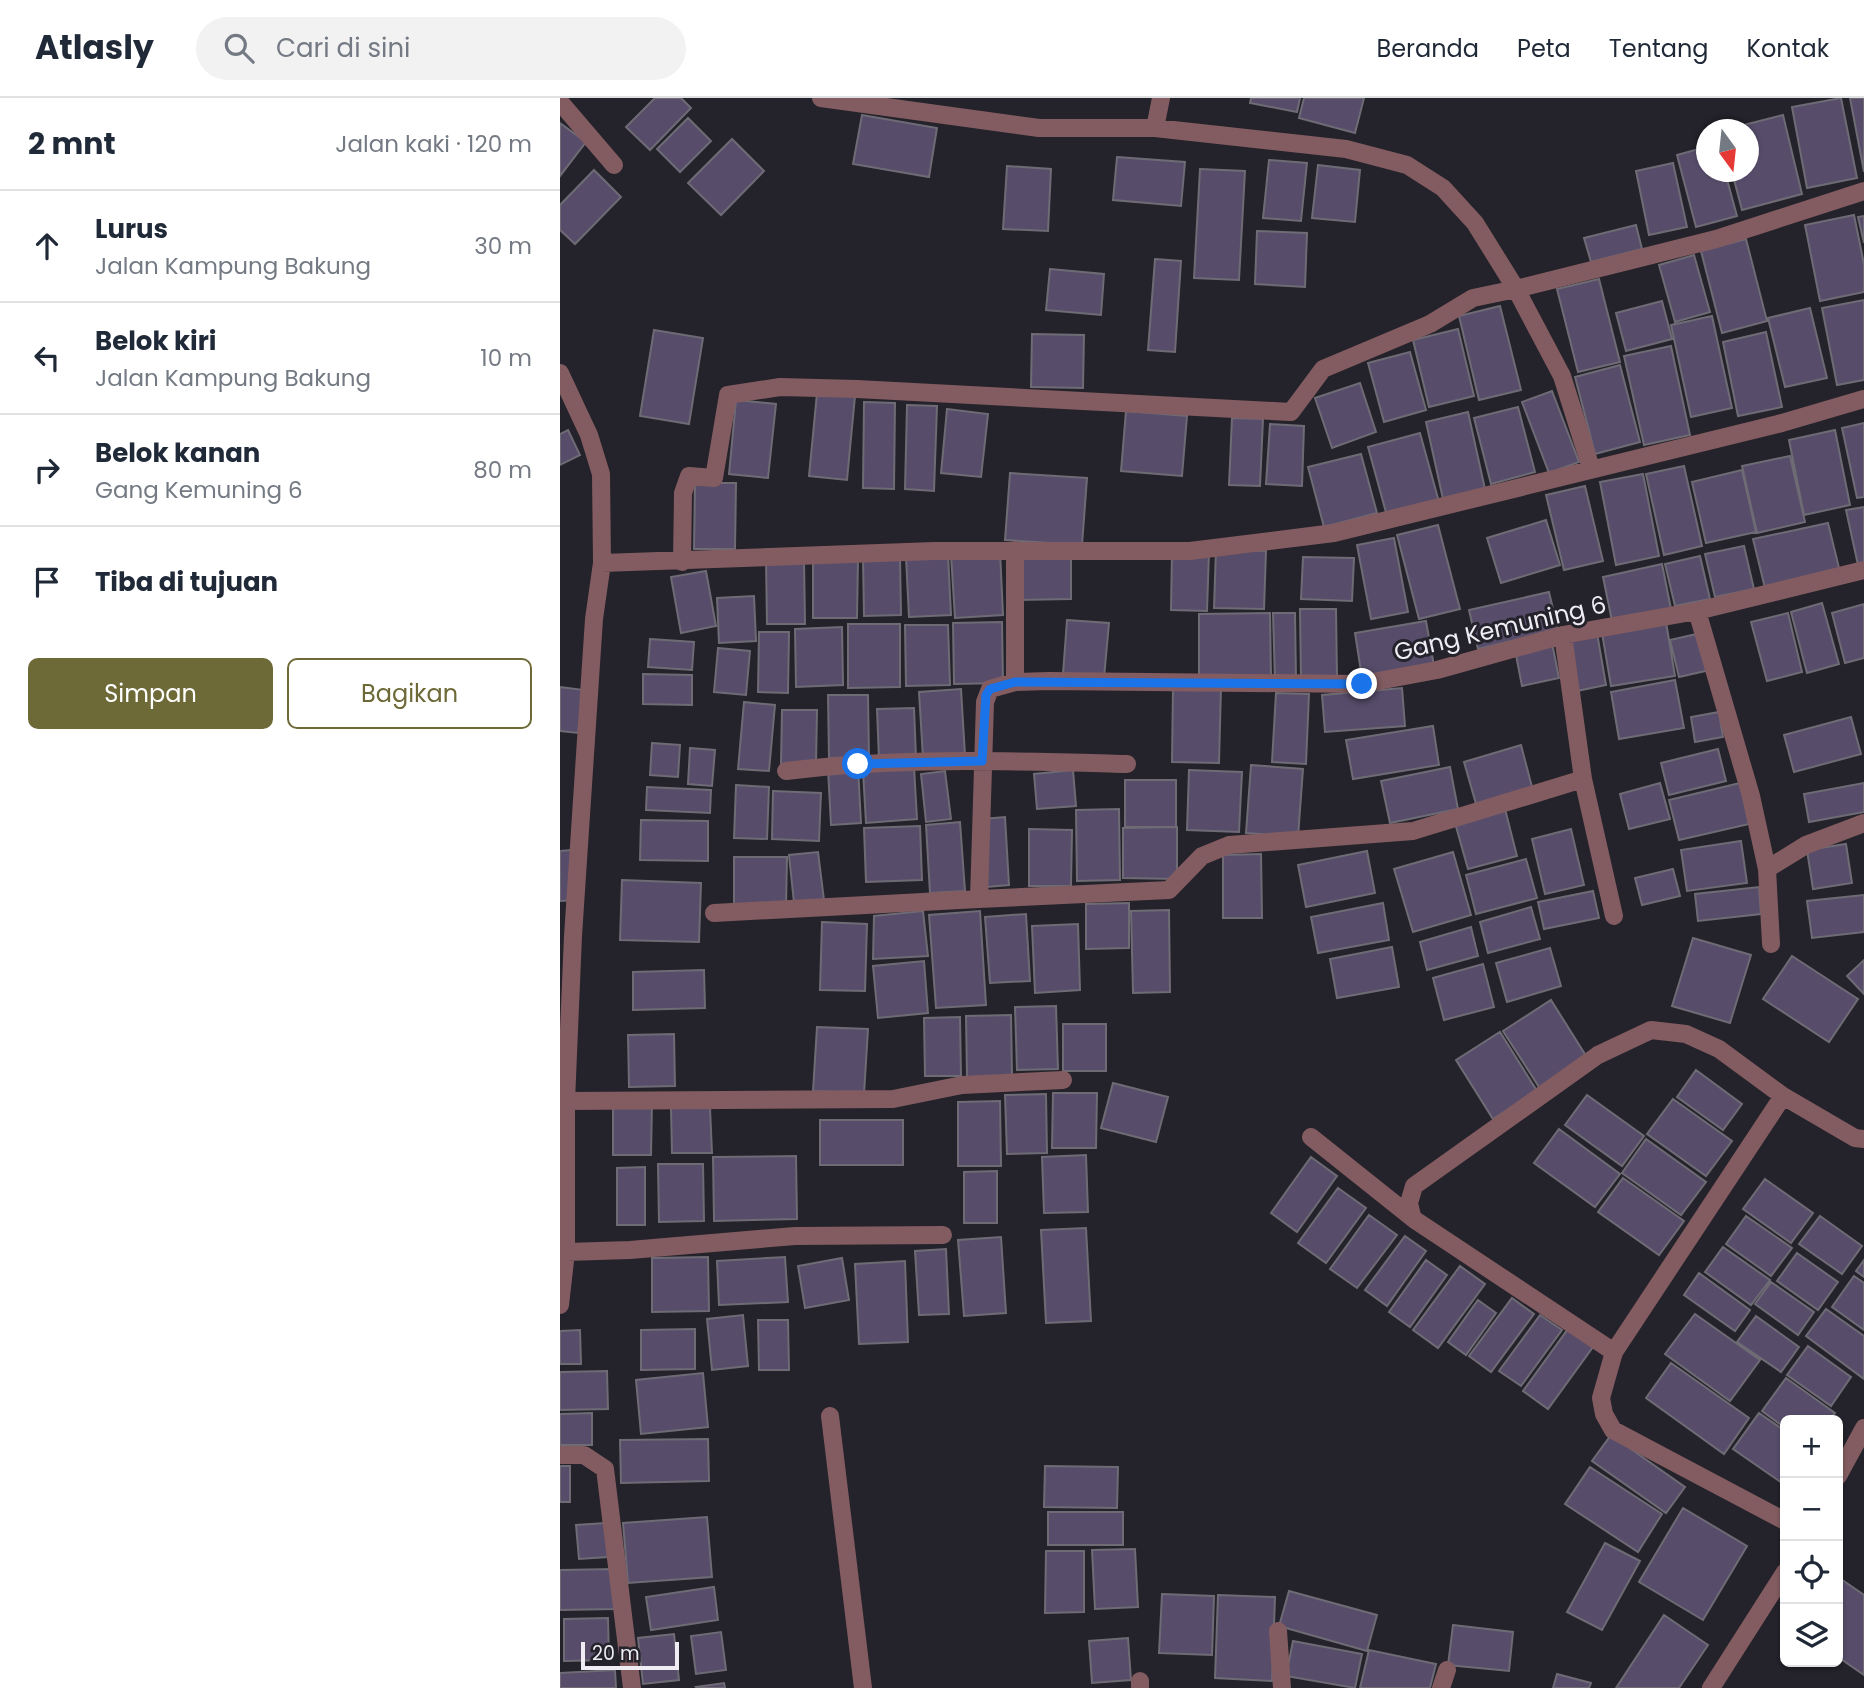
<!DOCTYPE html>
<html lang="id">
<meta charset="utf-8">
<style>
:root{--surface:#fff;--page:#f2f2f3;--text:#1f2937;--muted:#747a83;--line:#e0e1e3;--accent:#6d6a38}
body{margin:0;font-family:Poppins,sans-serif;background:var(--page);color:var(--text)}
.controls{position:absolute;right:21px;bottom:21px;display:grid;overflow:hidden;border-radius:10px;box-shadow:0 2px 5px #0004}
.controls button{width:63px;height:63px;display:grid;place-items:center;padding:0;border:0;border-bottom:2px solid var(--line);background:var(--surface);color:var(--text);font:35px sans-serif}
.compass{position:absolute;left:1136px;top:21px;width:63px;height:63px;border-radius:50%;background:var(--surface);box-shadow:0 2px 5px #0004;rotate:165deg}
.scale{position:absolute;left:21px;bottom:18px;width:98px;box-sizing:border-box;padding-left:7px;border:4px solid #efedf3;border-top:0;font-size:19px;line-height:24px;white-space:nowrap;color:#efedf3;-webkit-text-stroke:5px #24222a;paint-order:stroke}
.stop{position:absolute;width:21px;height:21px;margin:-16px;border:5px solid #1a73e8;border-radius:50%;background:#fff}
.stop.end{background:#1a73e8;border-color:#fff;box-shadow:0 2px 7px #0008}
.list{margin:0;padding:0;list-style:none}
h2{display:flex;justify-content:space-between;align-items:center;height:91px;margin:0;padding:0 28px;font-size:30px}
h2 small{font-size:23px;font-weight:400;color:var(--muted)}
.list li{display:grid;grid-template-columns:46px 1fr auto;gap:21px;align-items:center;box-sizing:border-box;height:112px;padding:0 28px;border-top:2px solid var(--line)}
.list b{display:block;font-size:26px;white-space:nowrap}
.list p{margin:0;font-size:23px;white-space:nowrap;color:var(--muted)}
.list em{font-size:23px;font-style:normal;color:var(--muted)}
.actions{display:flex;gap:14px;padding:21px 28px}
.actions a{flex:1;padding:16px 0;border:2px solid var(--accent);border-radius:10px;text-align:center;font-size:24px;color:var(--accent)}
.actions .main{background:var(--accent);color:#fff}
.icon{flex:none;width:38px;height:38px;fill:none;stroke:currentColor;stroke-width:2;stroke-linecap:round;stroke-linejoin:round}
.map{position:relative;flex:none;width:1304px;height:1590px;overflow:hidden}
header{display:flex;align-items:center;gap:42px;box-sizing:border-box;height:98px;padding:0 35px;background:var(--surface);border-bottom:2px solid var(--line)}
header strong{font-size:33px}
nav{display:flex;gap:38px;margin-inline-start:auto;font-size:24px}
.search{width:490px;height:63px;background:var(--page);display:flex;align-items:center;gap:18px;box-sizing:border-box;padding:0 24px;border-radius:38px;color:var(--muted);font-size:26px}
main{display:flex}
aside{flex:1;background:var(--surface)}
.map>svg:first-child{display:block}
</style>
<header>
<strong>Atlasly</strong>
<div class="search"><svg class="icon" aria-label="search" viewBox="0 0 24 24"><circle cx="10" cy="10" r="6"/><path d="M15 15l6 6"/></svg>Cari di sini</div>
<nav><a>Beranda</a><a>Peta</a><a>Tentang</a><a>Kontak</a></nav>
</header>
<main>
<aside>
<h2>2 mnt<small>Jalan kaki · 120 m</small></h2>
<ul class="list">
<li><svg class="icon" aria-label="ahead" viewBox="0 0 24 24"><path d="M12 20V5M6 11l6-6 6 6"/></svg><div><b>Lurus</b><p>Jalan Kampung Bakung</p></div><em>30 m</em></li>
<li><svg class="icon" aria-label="left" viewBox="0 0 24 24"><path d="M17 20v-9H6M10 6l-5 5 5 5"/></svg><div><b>Belok kiri</b><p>Jalan Kampung Bakung</p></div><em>10 m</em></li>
<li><svg class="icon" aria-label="right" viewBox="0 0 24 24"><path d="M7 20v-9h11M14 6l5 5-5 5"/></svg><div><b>Belok kanan</b><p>Gang Kemuning 6</p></div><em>80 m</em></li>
<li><svg class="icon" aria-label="arrive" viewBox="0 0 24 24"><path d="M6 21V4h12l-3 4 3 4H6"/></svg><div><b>Tiba di tujuan</b></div></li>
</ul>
<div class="actions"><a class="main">Simpan</a><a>Bagikan</a></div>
</aside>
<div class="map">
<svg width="1304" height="1590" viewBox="0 0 1304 1590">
<rect width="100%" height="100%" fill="#24222a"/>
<path fill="#574d6b" stroke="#6e6b75" stroke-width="2" d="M95,0H121L131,10L90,52L66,29Z
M691,0H740L737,14L690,5Z
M744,0H804L795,35L739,20Z
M1281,0L1297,80L1247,90L1232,9Z
M1290,0H1304V74Z
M302,17L377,30L369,79L293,66Z
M1223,17L1242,96L1182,112L1172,74H1188V32H1164Z
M128,20L151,43L120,74L97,51Z
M0,25L26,44L0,78Z
M172,41L204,73L161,117L128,85Z
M1146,49V74H1165L1177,118L1136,129L1117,57Z
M557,59L625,64L621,108L553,102Z
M709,62L747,65L741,123L703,120Z
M1113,65L1127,129L1089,137L1076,73Z
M758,67L800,72L795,124L752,120Z
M447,68L491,71L488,133L443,131Z
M640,71L685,73L679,182L634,180Z
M34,72L61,99L15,146L0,132V107Z
M1294,117L1304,166V194L1260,203L1245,127Z
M1304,118V145L1298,119Z
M1076,127L1082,151L1031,164L1024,140Z
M697,133L747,135L745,189L695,186Z
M1186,141L1207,223L1162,235L1141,153Z
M1134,157L1150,214L1115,224L1099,167Z
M595,161L621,163L615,254L588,252Z
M490,171L544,176L541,217L486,212Z
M1039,181L1060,264L1018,274L997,191Z
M1304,202V282L1277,287L1262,210Z
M1102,203L1112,241L1066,253L1056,215Z
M940,208L961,292L919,302L899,218Z
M1250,210L1267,280L1225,289L1208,220Z
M1152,218L1172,310L1131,319L1111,227Z
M898,231L914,298L869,309L853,242Z
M94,232L143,240L129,326L80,318Z
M1206,234L1222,309L1178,318L1163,244Z
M472,236L524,237L523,290L471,289Z
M1111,248L1130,337L1084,347L1064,258Z
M850,254L866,312L824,324L808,265Z
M1060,267L1080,344L1035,356L1015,279Z
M800,285L816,334L772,350L755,300Z
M992,293L1019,364L989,375L962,304Z
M257,295L295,298L287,382L249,378Z
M176,302L216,306L208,380L169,376Z
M304,304L335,305L334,391L303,390Z
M347,307L377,308L374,393L345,391Z
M958,309L975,374L931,386L914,320Z
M387,311L428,316L421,379L381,375Z
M566,313L627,318L622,378L561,373Z
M908,314L925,391L883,401L866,324Z
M672,320L703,321L700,388L669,387Z
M1304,325V399L1297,400L1282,330Z
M710,326L744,328L742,388L706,386Z
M8,332L20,357L0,367V336Z
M1275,332L1290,407L1244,417L1229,342Z
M860,335L879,404L827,418L808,349Z
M801,356L817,415L764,429L748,369Z
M1230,358L1245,424L1197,435L1182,368Z
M1124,368L1142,448L1104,457L1086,376Z
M1182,372L1196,434L1146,445L1132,384Z
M450,375L527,380L522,447L445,442Z
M1083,376L1099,458L1056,467L1040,384Z
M135,385H176L175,451H134Z
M1025,388L1043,463L1004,472L986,397Z
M1304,409V465L1298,467L1286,412Z
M986,422L1000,467L941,485L927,440Z
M1268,425L1280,474L1205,490L1193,441Z
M878,427L900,511L859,521L837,437Z
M834,440L848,514L811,521L797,447Z
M1184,448L1194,491L1155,499L1145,456Z
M656,451L706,453L704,511L654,510Z
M511,452V501L457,502V454Z
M612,453L649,454L647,513L611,512Z
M440,454L443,517L395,520L391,457Z
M388,456L391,517L349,519L346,459Z
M1140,458L1150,501L1115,508L1105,466Z
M340,459L341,517L304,518L303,460Z
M743,459L794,460L792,503L741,501Z
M253,460H298L297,520H253Z
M206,462H244L245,526H207Z
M1102,466L1111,511L1052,523L1043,479Z
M146,473L156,528L121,535L111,479Z
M989,494L998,532L918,551L909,512Z
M194,498L196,543L159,545L157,500Z
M1262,505L1279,566L1247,575L1231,514Z
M1304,506V560L1285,565L1272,515Z
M740,511H776L777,581L741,582Z
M710,515L711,580H639V516Z
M713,515H735L736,582H715Z
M1228,515L1242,574L1207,583L1191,524Z
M507,522L549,525L544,580L503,576Z
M866,523L874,568L802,580L795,535Z
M442,524L443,585L394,586L393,525Z
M1106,524L1115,578L1051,588L1042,535Z
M288,526H340V589L288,590Z
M345,527H388L390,587L346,588Z
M282,529L283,587L236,589L235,531Z
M199,534H229L228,595L198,594Z
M1037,535L1046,587L1017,593L1007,542Z
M1141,535L1150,572L1119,579L1110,542Z
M90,541L134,544L132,572L88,569Z
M992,545L999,580L962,588L955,552Z
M158,550L190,553L186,597L154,594Z
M83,576L132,577V607L83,606Z
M1115,582L1124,630L1059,641L1051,594Z
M0,589L24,592L18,635L0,633Z
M613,589H661L659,665L612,664Z
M842,590L845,628L765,634L762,597Z
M401,591L405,657L363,660L359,594Z
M716,595L749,596L746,666L712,664Z
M268,597H308L309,660H269Z
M184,604L215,607L209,673L178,671Z
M354,610L356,660L319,662L317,611Z
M222,612H257L256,666H221Z
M1159,614L1163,639L1135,644L1131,619Z
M1291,619L1301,656L1234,674L1224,637Z
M873,628L879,667L793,681L786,642Z
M92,645L120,647L118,679L90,677Z
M961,647L972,689L916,706L904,664Z
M130,650L155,652L152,688L128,686Z
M1158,651L1166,683L1109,697L1101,665Z
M691,667L743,671L738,739L686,735Z
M298,669L301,725L271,727L268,671Z
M354,669L357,721L306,725L303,673Z
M890,669L898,711L830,725L821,683Z
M513,672L516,708L477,711L474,676Z
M629,672L682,674L679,734L627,732Z
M385,673L391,721L366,724L361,676Z
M565,682H616V729H565Z
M1100,685L1110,721L1069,731L1060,696Z
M1180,685L1189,726L1119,742L1109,702Z
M1304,685V714L1249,724L1244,696Z
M176,687L209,689L207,741L174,740Z
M87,689L151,692L150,715L86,712Z
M213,693L261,695L259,743L212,741Z
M559,711L560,782L517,783L516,712Z
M945,711L957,758L908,771L895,725Z
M445,719L449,787L427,789L422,721Z
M81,722L148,723V763L80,762Z
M400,724L405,793L370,795L366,727Z
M360,728L362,782L306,784L304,730Z
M617,729V781L563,780V730Z
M469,731L512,732L511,788H469Z
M1011,731L1024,787L985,796L972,741Z
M1181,743L1187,785L1127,793L1121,752Z
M1286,746L1292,785L1253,791L1247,752Z
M11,752L15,802L0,803V753Z
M807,753L815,795L746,809L738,767Z
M258,754L264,802L234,805L229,757Z
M893,754L911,817L853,834L834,771Z
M701,756L702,820H663V757Z
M174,759H227L226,809H174Z
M966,761L977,800L916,816L906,777Z
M1113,771L1120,798L1082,807L1075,780Z
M62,782L141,785L139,844L60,842Z
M1199,789L1201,816L1138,823L1135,796Z
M1033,793L1039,820L984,831L978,804Z
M1304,797V834L1252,840L1247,803Z
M569,805V850L526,851V806Z
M823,805L829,842L758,855L751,819Z
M971,809L980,841L928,855L920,824Z
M609,812L610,894L573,895L571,813Z
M363,813L368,858L313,861L314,818Z
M420,813L426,907L376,910L369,817Z
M466,816L470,883L430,885L425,819Z
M262,824L307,826L305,893L260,892Z
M518,826L520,892L475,895L472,828Z
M911,829L918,858L867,872L860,844Z
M1133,840L1191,857L1170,925L1112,908Z
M832,849L839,889L777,900L770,861Z
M990,850L1001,888L947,904L936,865Z
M1232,858L1298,901L1269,944L1203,901Z
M1304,862V896L1287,878Z
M364,863L368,915L318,920L313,868Z
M923,866L934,909L884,922L873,880Z
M144,872L145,910L73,912V874Z
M991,902L1028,961L981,992L943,933Z
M496,908L498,971L457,972L455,909Z
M451,917L452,978L407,979L406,918Z
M400,919L401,978H365L364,920Z
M503,926H546V973H503Z
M257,929L308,931L304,996L253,993Z
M940,934L977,993L933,1021L896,962Z
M114,936L115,988L69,989L68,937Z
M1136,972L1182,1006L1163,1032L1117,999Z
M553,985L608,999L596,1044L541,1030Z
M493,995H537L536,1050H492Z
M486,996L487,1055L447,1056L445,997Z
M1027,997L1084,1038L1062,1068L1005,1027Z
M1113,1001L1172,1043L1146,1078L1087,1036Z
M440,1003L441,1068H398V1004Z
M53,1004H92L91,1057H53Z
M111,1010H150L152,1055H112Z
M260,1022H343V1067H260Z
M999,1031L1060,1076L1035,1109L974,1065Z
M1086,1041L1146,1084L1121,1117L1062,1075Z
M526,1057L528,1114L484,1115L482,1059Z
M236,1058L237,1121L154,1123L153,1059Z
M751,1059L777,1078L737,1134L711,1115Z
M98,1066H143L144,1123L99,1124Z
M85,1069V1127H57V1070Z
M437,1073V1125H404V1074Z
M1063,1080L1124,1123L1099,1157L1038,1114Z
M1205,1081L1253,1115L1231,1145L1183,1111Z
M778,1090L806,1110L766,1165L738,1145Z
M809,1117L837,1137L797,1190L770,1171Z
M1186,1118L1232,1150L1211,1178L1166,1146Z
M1260,1118L1302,1148L1282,1176L1239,1146Z
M526,1130L531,1223L486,1225L481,1132Z
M845,1138L866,1153L827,1208L805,1192Z
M441,1139L446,1215L404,1218L398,1142Z
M1163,1149L1210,1182L1191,1207L1145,1174Z
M386,1151L389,1216L359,1217L355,1153Z
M1237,1155L1278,1184L1258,1212L1217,1183Z
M148,1159L149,1213L92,1214V1160Z
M225,1159L228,1204L159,1207L157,1163Z
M282,1160L289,1202L245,1210L238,1168Z
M866,1162L887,1177L850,1229L829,1214Z
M1304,1162V1179L1296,1173Z
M345,1163L348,1244L299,1246L295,1166Z
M900,1168L925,1186L878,1250L853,1232Z
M1139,1175L1190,1212L1175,1233L1124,1197Z
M1294,1178L1304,1185V1232L1272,1209Z
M1211,1184L1254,1214L1238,1237L1195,1206Z
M952,1200L974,1216L931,1274L909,1258Z
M918,1202L936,1215L906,1257L888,1244Z
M1266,1211L1304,1238V1281L1246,1238Z
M1135,1216L1200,1262L1170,1303L1105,1256Z
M183,1217L188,1268L152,1272L147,1221Z
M980,1217L1002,1232L961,1288L939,1273Z
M1196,1218L1239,1249L1221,1274L1177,1244Z
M198,1222H228L229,1272H199Z
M135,1231V1271L81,1272V1232Z
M1008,1231L1033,1249L988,1311L963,1293Z
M20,1232L21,1266H0V1233Z
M1248,1248L1291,1279L1271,1308L1227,1277Z
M1111,1265L1189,1320L1164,1356L1086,1300Z
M47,1273L48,1311L0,1312V1274Z
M143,1275L148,1329L81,1336L76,1282Z
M1226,1280L1275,1315L1270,1322H1225V1330L1202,1313Z
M32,1315V1347H0V1316Z
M1199,1315L1225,1333V1380L1222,1385L1173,1351Z
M1051,1337L1125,1389L1106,1415L1032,1363Z
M148,1341L149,1383L61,1385L60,1342Z
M0,1368H10V1404H0Z
M485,1368L558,1369L557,1410L484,1409Z
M1030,1369L1102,1416L1078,1454L1005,1406Z
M1123,1410L1187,1448L1143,1522L1079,1484Z
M488,1414H563V1447H488Z
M147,1419L152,1479L68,1485L63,1425Z
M45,1425L48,1459L19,1461L16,1427Z
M1045,1445L1080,1463L1042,1532L1007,1514Z
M575,1451L578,1509L535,1511L532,1452Z
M486,1453H524V1514L485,1515Z
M55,1471L56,1511L0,1512V1472Z
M1278,1479L1304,1497V1577L1278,1559Z
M154,1489L158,1522L91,1532L86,1499Z
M729,1493L817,1517L807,1553L719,1528Z
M602,1496L654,1498L652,1557L599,1555Z
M658,1497L715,1499L712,1583L655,1580Z
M1104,1517L1148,1547L1119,1590H1056Z
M48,1520L49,1562L4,1563V1521Z
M893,1527L953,1534L949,1573L888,1567Z
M161,1534L166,1572L136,1576L131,1538Z
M114,1536L119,1582L83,1586L78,1540Z
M568,1540L571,1582L532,1585L529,1543Z
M733,1543L802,1556L795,1590L726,1578Z
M809,1552L876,1566L870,1590H800Z
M55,1572L56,1590H0V1575Z
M997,1576L1031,1585L1029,1590H993Z
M164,1585L165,1590H137L136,1589Z"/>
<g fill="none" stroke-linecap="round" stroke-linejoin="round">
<path stroke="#825c60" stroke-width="18" d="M261,0L479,30H595L786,51L847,67L883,90L915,125L956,191L1156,141L1304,93
M0,4L54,67
M595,30L601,0
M0,275L29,337L41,376L42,465
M122,464L123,395L129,378L154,380L168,297L220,289L297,291L731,314L763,271L870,226L913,200L956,191L1002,278L1031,370
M1137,513L1191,698L1207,771L1211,846
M1003,537L1023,681L1054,818
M455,584V452
M226,673C339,659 453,663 567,666
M1207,771L1246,747L1304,725
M419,801L609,792L642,758L669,747L853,733L1023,681
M154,815L419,801L425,604L430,591L455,584L489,583L802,586L877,572L1003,537L1137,513L1304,472
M1223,998L1054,1254L1041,1300L1044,1316L1053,1332L1225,1423
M6,1003L333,1001L402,987L503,982
M751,1039L855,1122L1054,1254
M852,1118L849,1105L854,1088L1038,957L1091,932L1126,936L1159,951L1223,998L1295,1040L1304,1041
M6,1154L70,1152L235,1138L383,1137
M0,1207L6,1154V1003L13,838L34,521L42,465L374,453H630L774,435L1218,326L1304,301
M270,1318L303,1590
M0,1357H24L45,1371L72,1590
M1278,1378L1304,1330
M718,1533L722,1590
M580,1590V1583
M881,1590L887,1572
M1151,1590L1225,1474"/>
</g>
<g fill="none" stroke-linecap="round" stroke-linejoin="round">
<path stroke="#1a73e8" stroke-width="9" d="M298,666L422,663L426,597L430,591L455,584L802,586"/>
</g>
<g text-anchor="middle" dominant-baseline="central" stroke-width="6" stroke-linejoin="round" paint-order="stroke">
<g font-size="24" fill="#efedf3" stroke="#24222a">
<text transform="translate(940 530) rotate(-13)">Gang Kemuning 6</text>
</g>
</g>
</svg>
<div class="controls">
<button>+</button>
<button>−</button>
<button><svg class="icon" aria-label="locate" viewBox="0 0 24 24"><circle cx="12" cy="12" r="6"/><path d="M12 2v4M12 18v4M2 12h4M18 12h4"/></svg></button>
<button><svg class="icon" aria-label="layers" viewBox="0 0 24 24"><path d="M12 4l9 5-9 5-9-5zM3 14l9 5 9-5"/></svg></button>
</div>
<svg class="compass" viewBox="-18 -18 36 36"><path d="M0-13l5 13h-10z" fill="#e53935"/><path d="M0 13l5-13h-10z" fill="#747a83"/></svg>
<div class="scale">20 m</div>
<div class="stop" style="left:298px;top:666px"></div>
<div class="stop end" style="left:802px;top:586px"></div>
</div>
</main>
